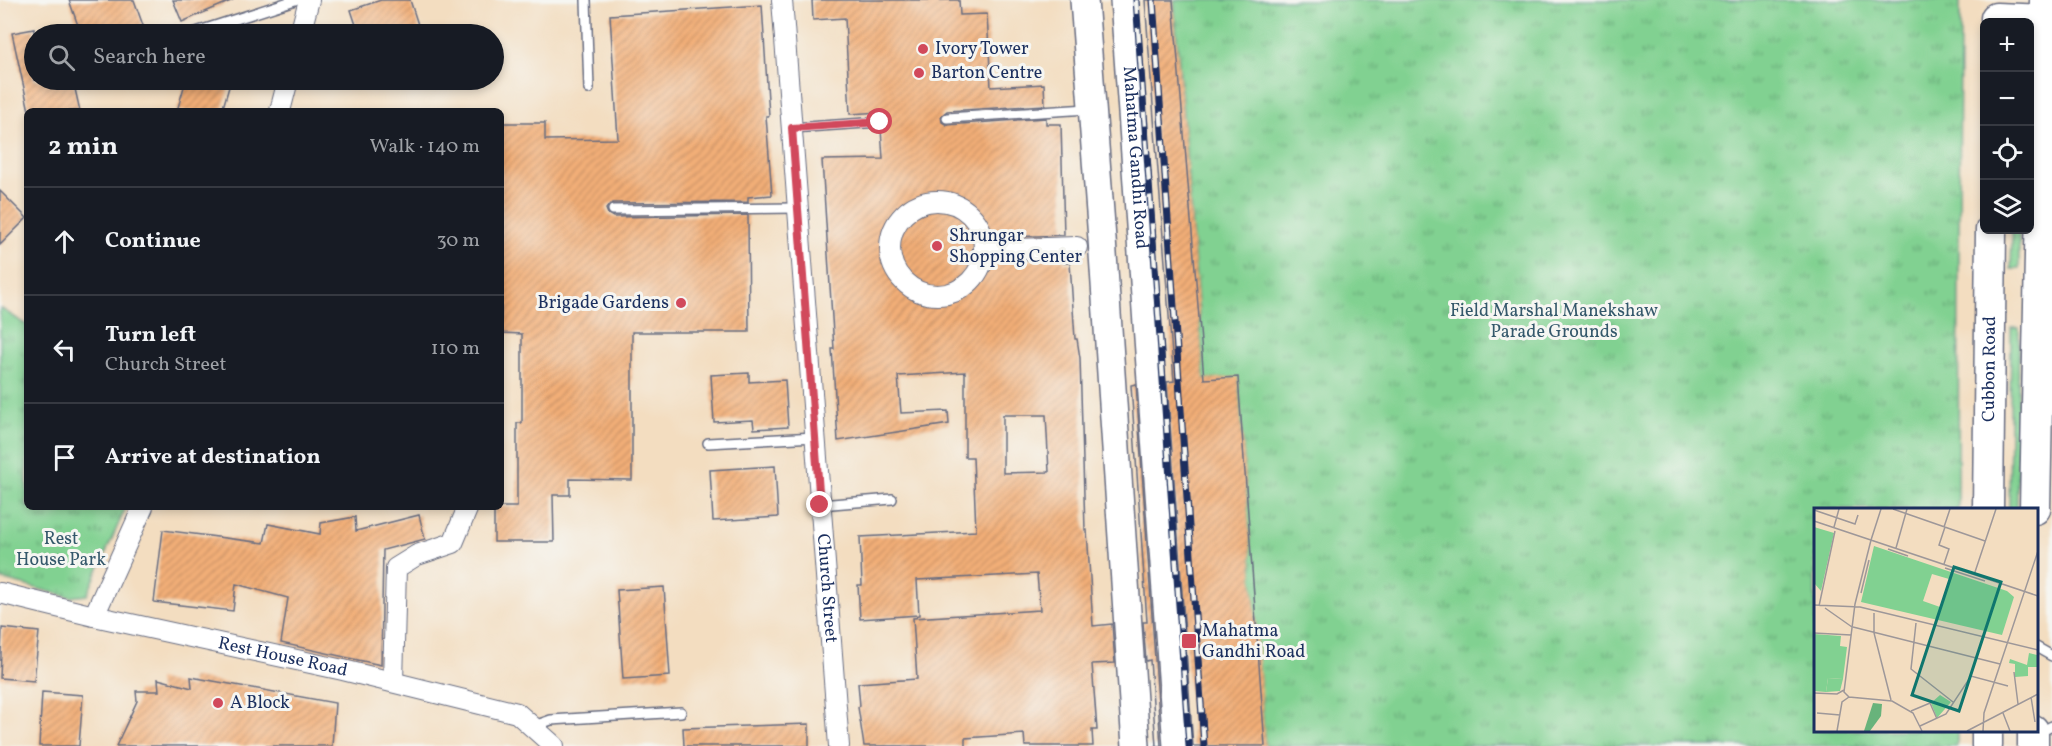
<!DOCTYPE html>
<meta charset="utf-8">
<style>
:root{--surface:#171b24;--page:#242831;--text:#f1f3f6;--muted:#9ea1a6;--line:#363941}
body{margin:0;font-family:Vollkorn,serif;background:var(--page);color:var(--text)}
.controls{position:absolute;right:18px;top:18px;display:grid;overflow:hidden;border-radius:9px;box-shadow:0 3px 9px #0003}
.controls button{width:54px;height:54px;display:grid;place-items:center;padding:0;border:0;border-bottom:2px solid var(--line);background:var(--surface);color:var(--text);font:30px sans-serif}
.stop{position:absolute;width:18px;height:18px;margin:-14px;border:4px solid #d1495b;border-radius:50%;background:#fff}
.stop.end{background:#d1495b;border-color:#fff;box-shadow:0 2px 6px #0008}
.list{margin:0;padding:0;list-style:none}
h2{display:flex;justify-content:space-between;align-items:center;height:78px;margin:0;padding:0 24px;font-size:26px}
h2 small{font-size:20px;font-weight:400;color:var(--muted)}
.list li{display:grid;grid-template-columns:39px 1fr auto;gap:18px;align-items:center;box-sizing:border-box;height:108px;padding:0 24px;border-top:2px solid var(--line)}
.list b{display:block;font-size:22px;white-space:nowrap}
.list p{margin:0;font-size:20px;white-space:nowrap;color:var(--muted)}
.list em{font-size:20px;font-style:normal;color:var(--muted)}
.icon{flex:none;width:33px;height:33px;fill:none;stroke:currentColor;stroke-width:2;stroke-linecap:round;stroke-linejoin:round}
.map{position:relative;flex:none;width:2052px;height:746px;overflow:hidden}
.search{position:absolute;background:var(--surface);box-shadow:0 3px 9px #0003;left:24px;top:24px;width:480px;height:66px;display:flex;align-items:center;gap:15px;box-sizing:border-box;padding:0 21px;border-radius:33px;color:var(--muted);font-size:22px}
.panel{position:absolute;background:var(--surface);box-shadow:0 3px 9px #0003;left:24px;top:108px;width:480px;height:402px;border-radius:9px}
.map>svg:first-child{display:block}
</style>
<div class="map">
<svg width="2052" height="746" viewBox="0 0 2052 746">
<defs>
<pattern id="park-tufts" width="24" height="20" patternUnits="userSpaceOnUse" patternTransform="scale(1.5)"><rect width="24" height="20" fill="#81d191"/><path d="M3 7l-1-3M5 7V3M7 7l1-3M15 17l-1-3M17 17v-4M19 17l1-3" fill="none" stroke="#69aa7a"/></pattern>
<pattern id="building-hatch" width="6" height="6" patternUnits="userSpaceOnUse" patternTransform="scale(1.5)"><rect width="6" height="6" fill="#f3af77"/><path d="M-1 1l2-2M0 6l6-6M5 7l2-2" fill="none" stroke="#c48f65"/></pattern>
</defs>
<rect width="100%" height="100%" fill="#f6f6f2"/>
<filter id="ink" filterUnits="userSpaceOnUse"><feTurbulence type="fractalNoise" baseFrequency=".0167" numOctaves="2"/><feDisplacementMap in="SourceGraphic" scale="12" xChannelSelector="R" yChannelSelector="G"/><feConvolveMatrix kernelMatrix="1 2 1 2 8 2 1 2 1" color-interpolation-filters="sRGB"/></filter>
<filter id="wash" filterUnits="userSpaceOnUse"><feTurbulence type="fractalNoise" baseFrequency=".008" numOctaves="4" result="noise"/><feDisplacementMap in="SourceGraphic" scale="24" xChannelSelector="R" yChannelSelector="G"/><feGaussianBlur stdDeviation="1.35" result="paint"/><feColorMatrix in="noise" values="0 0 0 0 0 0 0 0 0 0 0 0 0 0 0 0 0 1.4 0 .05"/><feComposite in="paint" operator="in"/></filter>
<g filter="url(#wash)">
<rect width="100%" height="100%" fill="#f3ddc0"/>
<path fill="#81d191" stroke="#4e8078" stroke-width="1.5" d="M2012,230H2019V269H2011Z
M2011,328H2019L2017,509H2009Z"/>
<path fill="url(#park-tufts)" stroke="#4e8078" stroke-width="1.5" d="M1174,0H1960L1958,509H1815V730H1957V746H1265L1238,378L1204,379Z
M0,308L27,325V507H126L87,595L70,597L0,579Z"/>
<g id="blocks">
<path fill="url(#building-hatch)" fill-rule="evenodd" d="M69,0H134L146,34H81Z
M173,0H233L182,22Z
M381,0H410L421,34H359L351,10Z
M812,0H959L960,15L987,14L991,87L1044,84L1045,105L947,111L941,116L942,122L947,125L1046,118V124H1061L1064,235L983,238L974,244L972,251L974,257L984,262L1064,259V263H1070L1075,339H1077L1080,358L1085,530H1087L1093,626L1112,624L1115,663L1092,664L1097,730H1092L1093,746H1025L1024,734L965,738V746H864L858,707L860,706L858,683L917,679L913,618L1040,610L1037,574L917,580L919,615L860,619L858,585H862L860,537L976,531L973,457H965V372L898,376L901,413L948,411L949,424L838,441L832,349H834L822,160L883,159L881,129L884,127L887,122L885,118L880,115V112L850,114L845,18L813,20ZM1003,415H1046L1049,472L1003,473Z
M1145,0H1173L1204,379L1238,377L1265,746H1193L1167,382L1174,381Z
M762,5L769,116H766L772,195L748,197V202L613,203L609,205L606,209L608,214L613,217L748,215L749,332H632V480L570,479V495H553L554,542H494V507H517V423H522V334L501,333V123H545V140L618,139L610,15Z
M34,29V80H73L80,111H29L12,33Z
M186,80H231L222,111H177Z
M0,191L27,218L0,245Z
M749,373V382L785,380L788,427L754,429L753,420L714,422L711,375Z
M1136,384L1161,746H1156L1150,660L1146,661L1143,622H1147L1131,385Z
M775,466L778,517L713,521L710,470Z
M419,515L425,539L383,550L381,665L281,643L288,598L236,584L233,611L154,602L163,530L264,543L268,524L320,534L321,523L355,517L356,531Z
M664,587L670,676L623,679L617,590Z
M2,628L39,632L34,681L0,678Z
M191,677L335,703L332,746H116L137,701L136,691H159L158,679L192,688Z
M42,692L83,695L79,746H39Z
M809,724V746H684L683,728Z"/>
</g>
</g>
<g filter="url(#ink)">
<use href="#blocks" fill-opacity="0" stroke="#676c80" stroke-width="1.5"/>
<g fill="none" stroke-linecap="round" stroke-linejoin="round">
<g stroke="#676c80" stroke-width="12">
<path id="lane" d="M586,0L589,89
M190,34L295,0
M947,118L1088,109
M792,128L880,122
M613,210L797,208
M708,443L815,437
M820,505L892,499
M2036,647L2052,656
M534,726L551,720L681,712
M2038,733L2052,726"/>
</g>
<g stroke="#676c80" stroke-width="22">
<g id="street">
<path id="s1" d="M782,0L839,746"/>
<path d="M300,34L309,0"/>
<path d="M280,111L288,80"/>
<circle cx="937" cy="248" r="47"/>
<path d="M984,250L1077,247"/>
<path id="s2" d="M0,593L94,616L343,670L517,713L554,746"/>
<path d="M94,616L143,507"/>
<path d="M393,682L396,568L417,555L453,543L468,507"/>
</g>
</g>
<g stroke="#676c80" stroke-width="30">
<g id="secondary">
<path d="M1084,0L1102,239L1136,746"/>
<path id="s3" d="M1124,0L1177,746"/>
</g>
</g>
<g stroke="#676c80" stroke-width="33">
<g id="primary">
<path d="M1996,18L2045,20"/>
<path id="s4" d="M1988,509L1991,230"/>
<path d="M2035,509L2045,0"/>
<path d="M2033,730V746"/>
<path d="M1987,746V730"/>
</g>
</g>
<use href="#lane" stroke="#fff" stroke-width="9"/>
<use href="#street" stroke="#fff" stroke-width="20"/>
<use href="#secondary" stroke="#fff" stroke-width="27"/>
<use href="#primary" stroke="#fff" stroke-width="30"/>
<g stroke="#1b2f5e" stroke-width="7">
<path id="rail" d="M1136,0L1189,746
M1153,0L1204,746"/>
</g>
<use href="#rail" stroke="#f6f6f2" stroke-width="4.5" stroke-dasharray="14" stroke-linecap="butt"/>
</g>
</g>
<g fill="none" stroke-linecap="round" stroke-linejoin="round" filter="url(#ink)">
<path stroke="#d1495b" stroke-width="8" d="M820,505L792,128L880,122"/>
</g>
<g fill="#d1495b" stroke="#f6f6f2" stroke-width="2">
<circle cx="923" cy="49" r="6"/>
<circle cx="919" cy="73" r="6"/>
<circle cx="937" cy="246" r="6"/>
<circle cx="681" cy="303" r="6"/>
<rect x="1181" y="633" width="16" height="16" rx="3"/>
<circle cx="218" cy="703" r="6"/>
</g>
<g text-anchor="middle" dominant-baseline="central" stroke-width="6" stroke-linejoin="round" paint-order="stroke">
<g font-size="18" fill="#1b2f5e" stroke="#f6f6f2" text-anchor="start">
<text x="935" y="49">Ivory Tower</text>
<text x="931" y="73">Barton Centre</text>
<text x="949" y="236">Shrungar<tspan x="949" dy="21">Shopping Center</tspan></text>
<text x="669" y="303" text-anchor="end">Brigade Gardens</text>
<text x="1202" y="631">Mahatma<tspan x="1202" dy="21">Gandhi Road</tspan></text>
<text x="230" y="703">A Block</text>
</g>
<g font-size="18" fill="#1b2f5e" stroke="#f6f6f2">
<text stroke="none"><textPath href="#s3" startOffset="158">Mahatma Gandhi Road</textPath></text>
<text stroke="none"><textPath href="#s4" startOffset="140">Cubbon Road</textPath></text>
<text stroke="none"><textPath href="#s1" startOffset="590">Church Street</textPath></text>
<text stroke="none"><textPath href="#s2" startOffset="290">Rest House Road</textPath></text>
</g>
<g font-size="18" fill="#34586b" stroke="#f6f6f2">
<text x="1554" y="311">Field Marshal Manekshaw<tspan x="1554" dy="21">Parade Grounds</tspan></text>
<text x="61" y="539">Rest<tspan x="61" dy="21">House Park</tspan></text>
</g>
</g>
<g transform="translate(1814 508)">
<rect width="224" height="224" fill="#f3ddc0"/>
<path d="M0,19L20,25L7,83L0,75ZM0,126L27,128L26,138L33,139L29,171L14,170L12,184L0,183ZM215,145L223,147V159H214V168L201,169V156L195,155L196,151L213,157Z" fill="#81d191"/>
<path d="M59,195L68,196L67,208L56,223H50Z" fill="#68b37b"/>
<path d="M60,38L193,83L200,89L188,127L47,94ZM118,66L135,71L126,99L109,93ZM14,170L29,171L26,183L12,184ZM126,187L137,194L123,210L117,195Z" fill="#81d191" fill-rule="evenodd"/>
<path fill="none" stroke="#9d9799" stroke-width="1.5" d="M79,1L171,33M0,2L41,16L44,7M0,13L224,88M20,19L25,1M130,19L136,1M57,32L67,1M57,32L41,96L30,184L35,189L78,193L99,205L108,223M82,40L93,1M74,41L94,48M130,56L135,41L125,37L131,19M131,60L171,73M160,67L182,1M47,85L55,52M0,97L46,99L224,142M5,98L21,23M11,100L38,119M60,105V125L77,192M102,115L97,161L139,194M39,119L186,156M0,125L37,127M200,164L204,196M0,185L23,186L30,182M217,189L221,214M97,203L116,195L123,211M3,205L26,207M189,205L196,223M106,218L132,206L157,168L194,178M23,223L28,194L35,189M153,223L224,186M169,223L170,205L224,43"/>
<path fill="#0f766e" fill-opacity="0.15" stroke="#0f766e" stroke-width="3" d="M140,59L187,74L145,203L98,187Z"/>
<rect width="224" height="224" fill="none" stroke="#1b2f5e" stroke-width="3"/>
</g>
</svg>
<div class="controls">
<button>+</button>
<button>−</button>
<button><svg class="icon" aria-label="locate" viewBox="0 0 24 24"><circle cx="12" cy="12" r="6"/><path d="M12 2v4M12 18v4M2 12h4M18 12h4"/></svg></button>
<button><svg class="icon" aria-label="layers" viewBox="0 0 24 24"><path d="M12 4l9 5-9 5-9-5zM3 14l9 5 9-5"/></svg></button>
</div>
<div class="stop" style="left:880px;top:122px"></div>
<div class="stop end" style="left:820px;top:505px"></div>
<div class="search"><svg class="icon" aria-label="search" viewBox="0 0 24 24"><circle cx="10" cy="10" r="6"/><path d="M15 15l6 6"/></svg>Search here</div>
<section class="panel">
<h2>2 min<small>Walk · 140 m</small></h2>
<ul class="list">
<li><svg class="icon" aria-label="ahead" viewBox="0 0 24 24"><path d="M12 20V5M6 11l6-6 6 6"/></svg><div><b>Continue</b></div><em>30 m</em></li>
<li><svg class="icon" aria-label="left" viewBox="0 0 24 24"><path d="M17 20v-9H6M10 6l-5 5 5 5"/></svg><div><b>Turn left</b><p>Church Street</p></div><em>110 m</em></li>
<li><svg class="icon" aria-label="arrive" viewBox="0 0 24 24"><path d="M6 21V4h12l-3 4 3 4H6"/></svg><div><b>Arrive at destination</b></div></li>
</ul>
</section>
</div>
